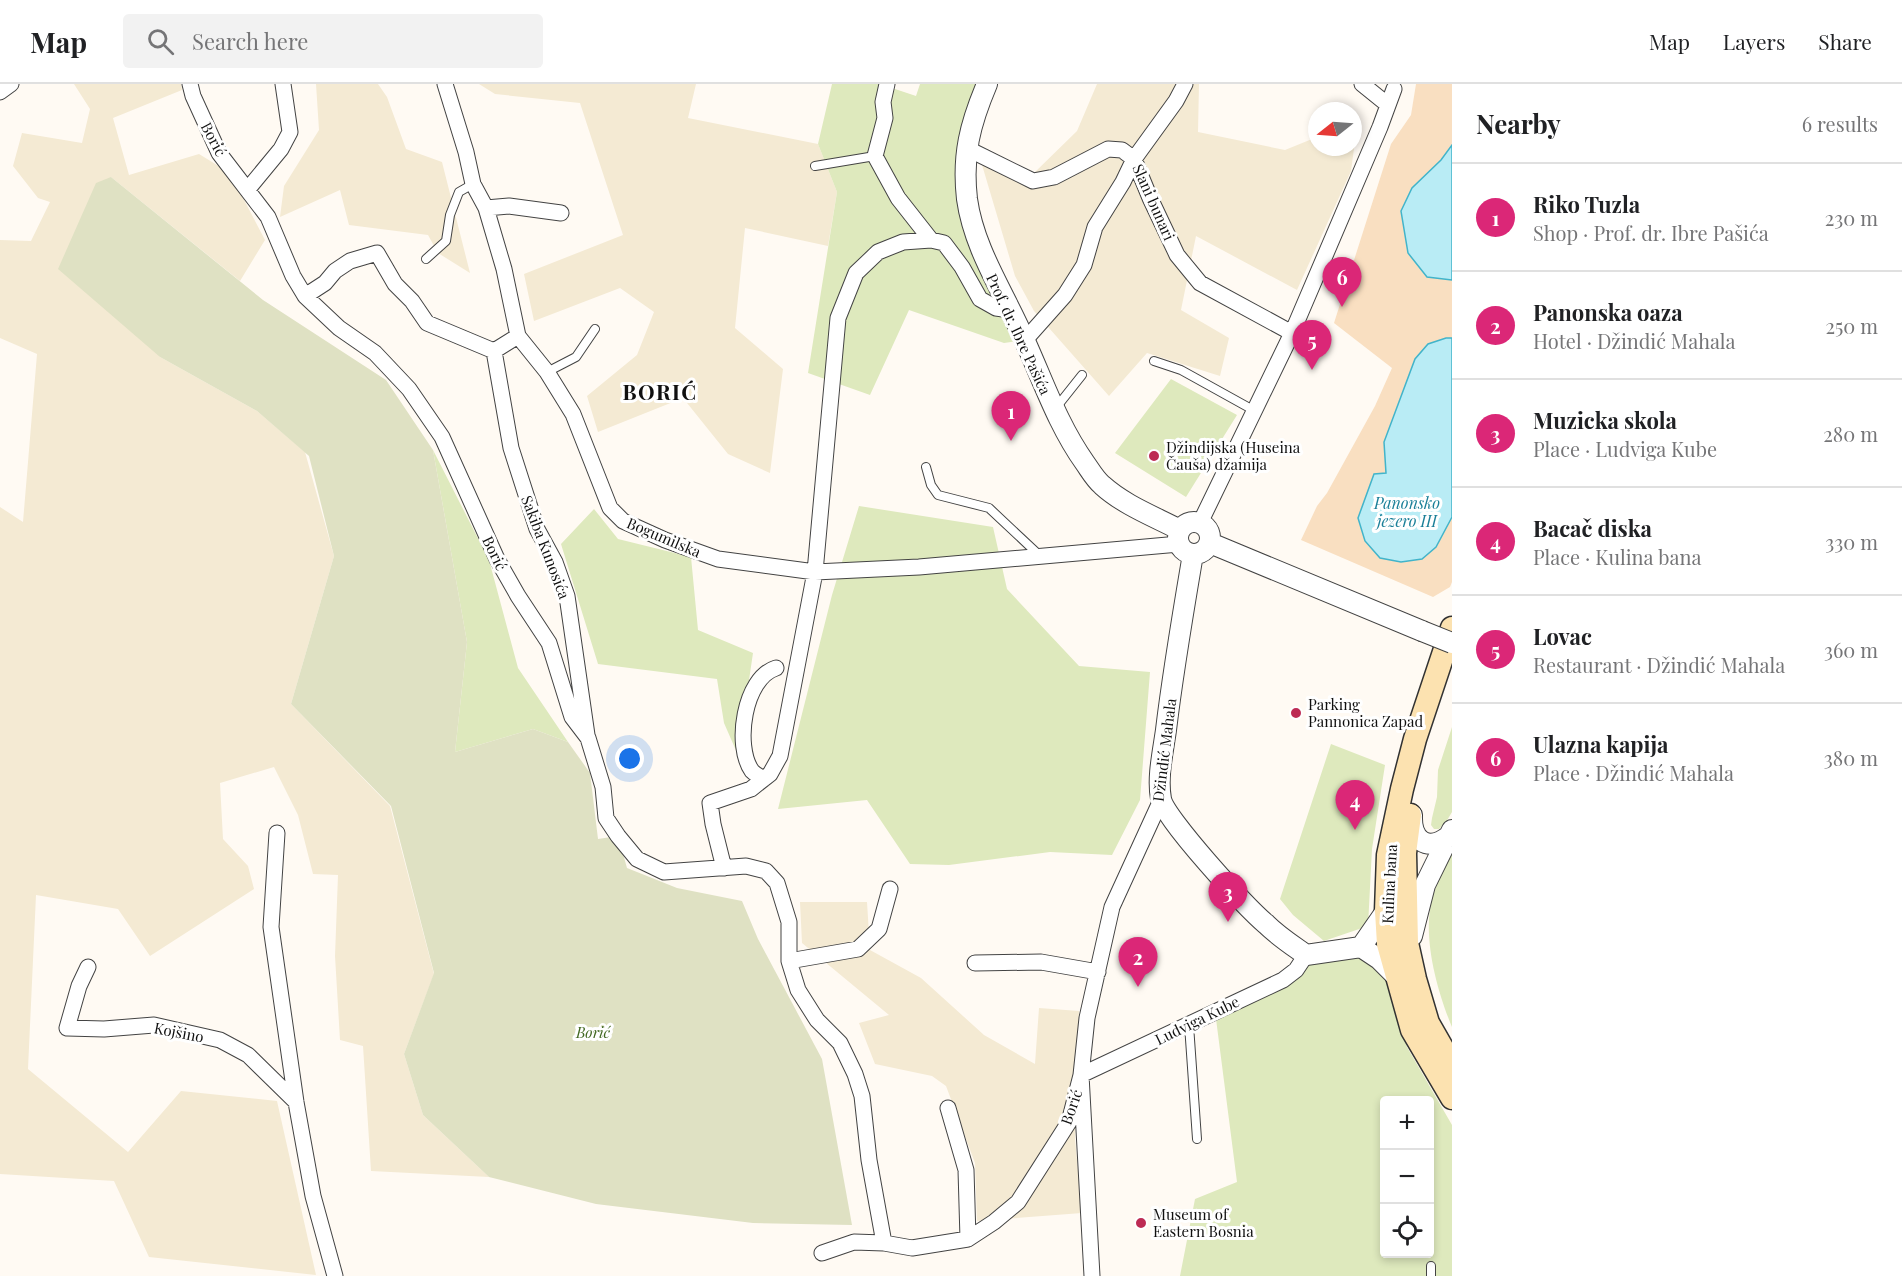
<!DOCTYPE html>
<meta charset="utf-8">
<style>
:root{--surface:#fff;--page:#f2f2f2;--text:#202124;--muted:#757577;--line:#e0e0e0;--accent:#db2777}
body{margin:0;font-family:"Playfair Display",serif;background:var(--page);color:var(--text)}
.controls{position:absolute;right:18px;bottom:18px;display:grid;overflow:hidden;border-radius:6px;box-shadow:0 3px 9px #0003}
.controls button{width:54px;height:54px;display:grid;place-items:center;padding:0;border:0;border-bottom:2px solid var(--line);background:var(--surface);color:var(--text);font:30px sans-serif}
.compass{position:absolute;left:1308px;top:18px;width:54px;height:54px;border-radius:50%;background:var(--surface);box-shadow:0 3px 9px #0003;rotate:253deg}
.you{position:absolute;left:630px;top:675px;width:21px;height:21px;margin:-15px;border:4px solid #fff;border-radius:50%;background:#1a73e8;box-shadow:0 0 0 9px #1a73e833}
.badge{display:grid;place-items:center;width:39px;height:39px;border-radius:50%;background:var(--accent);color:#fff;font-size:20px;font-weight:700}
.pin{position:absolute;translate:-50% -50px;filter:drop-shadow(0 2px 3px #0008)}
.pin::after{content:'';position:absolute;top:32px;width:21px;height:18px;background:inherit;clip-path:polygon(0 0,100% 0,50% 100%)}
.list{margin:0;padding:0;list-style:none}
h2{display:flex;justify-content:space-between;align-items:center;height:78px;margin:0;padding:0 24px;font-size:26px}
h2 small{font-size:20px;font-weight:400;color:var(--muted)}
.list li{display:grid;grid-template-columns:39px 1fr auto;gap:18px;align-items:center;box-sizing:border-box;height:108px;padding:0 24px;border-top:2px solid var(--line)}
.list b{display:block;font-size:22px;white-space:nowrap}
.list p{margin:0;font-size:20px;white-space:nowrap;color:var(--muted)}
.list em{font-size:20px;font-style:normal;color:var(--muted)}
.icon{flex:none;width:33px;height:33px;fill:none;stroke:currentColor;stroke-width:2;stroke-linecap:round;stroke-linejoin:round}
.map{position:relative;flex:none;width:1452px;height:1192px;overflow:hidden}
header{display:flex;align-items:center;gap:36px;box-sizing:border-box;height:84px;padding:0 30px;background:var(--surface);border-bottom:2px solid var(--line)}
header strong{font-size:28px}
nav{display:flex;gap:33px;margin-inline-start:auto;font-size:21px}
.search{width:420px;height:54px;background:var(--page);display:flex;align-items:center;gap:15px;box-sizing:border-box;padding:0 21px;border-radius:6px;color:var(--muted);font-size:22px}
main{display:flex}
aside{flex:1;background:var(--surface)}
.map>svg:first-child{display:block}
</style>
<header>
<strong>Map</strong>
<div class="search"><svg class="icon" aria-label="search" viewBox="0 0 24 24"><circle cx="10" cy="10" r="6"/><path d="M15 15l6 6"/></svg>Search here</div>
<nav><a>Map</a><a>Layers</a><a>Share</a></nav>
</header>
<main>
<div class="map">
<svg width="1452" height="1192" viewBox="0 0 1452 1192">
<rect width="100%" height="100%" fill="#fffaf3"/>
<path fill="#f4ead3" d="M74,0H181L182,6L113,34L129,91L199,70L230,89L265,156L240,197L111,93L160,273L257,327L305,368L334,472L291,620L390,722L434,890L404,970L423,1031L489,1093L371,1087L363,962L340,956L335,872L338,791L313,790L298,731L274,683L220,699L223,755L248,782L254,805L150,872L118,825L36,811L28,985L128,1068L181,1007L277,1017L316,1191L149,1173L114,1097L0,1090V423L23,438L37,270L0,254V156L31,157L50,118L38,114L13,82L22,49L82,59L90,25Z
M316,0H378L387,13L406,65L442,78L470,189L438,169L428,151L349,141L340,106L280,133L284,102L319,46Z
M479,0H696L688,34L818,60L837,108L828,162L745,144L735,244L783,285L770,389L728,370L683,314L598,348L587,312L637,271L654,228L620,204L534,237L524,190L623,151L580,19L495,10Z
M1097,0H1199L1198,48L1285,66L1317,53V63H1353V37L1358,35L1351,87L1297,206L1196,152L1181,226L1229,254L1220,292L1147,269L1109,312L1034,227L1015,192L977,64L1033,90L1077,47Z
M800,818H867L870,866L921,894L984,951L1035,980L1039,924L1079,927L1075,1055L1082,1129L977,1137L975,1079L946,1002L932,992L875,980L859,939L889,931L802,859Z"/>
<path fill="#dee9bd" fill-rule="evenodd" d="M832,0H880L916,12L920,0H987L967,116L1025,256L1004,259L909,226L870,311L808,289L837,108L818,60Z
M1171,295L1237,331L1186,413L1115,369Z
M433,366L489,476L518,584L568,658L533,645L455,668L467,558Z
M859,422L993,443L1007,505L1079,582L1150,588L1140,716L1112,771L1050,768L949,781L910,780L867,716L778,725L832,511Z
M594,425L618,455L691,473L698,546L753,569L738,671L724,639L717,595L598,580L561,460Z
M1452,643V728L1446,738L1439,745H1434L1431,741L1432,734L1437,713L1438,686Z
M1331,660L1385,681L1372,765L1368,842L1324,857L1293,831L1280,815Z
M1452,769V943C1437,907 1421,850 1433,812C1437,797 1445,783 1452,769Z
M1361,863L1385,880L1407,963L1452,1041V1192H1180L1195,1115L1237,1098L1215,927L1283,896L1306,871ZM1384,1016H1430V1170H1384Z"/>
<path fill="#f9dfc1" d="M1416,0H1452V61L1441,76L1412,104L1428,193L1452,196V254H1446L1384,358L1386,389L1358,434L1365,457L1436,463L1452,433V498L1450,503L1433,513L1301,456L1317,422L1327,409L1375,322L1392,284L1334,239L1391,60L1411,31Z"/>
<path fill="#dfe1c3" d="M111,93L263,216L386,296L433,366L467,558L455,668L533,645L568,658L590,689L598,755L618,752L627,784L677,804L742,817L758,855L822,975L852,1141L753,1139L596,1120L489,1093L423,1031L404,970L434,889L391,722L291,620L334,472L309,372L257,327L160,273L58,185L96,99Z"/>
<path fill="#b9ecf5" stroke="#42b4ca" stroke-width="1.5" d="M1452,61V196L1427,193L1408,169L1401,127L1412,104L1441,76Z
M1446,254H1452V433L1436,463L1422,475L1401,478L1380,474L1365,457L1358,434L1374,390L1386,389L1384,358L1415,275L1428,260Z"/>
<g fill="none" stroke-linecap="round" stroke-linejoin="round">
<g stroke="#434343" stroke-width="10">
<path id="service" d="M815,82L875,72
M426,175L446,157L450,131L459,108L473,100
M1154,277L1181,286L1255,327
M547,288L576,273L595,245
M1055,325L1082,291
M926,383L931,401L938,411L989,424L1039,471
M1189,941L1197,1055
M1431,1182V1192"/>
</g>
<g stroke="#434343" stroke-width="17">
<path id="minor" d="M190,0L193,12L219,69L268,133L293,192L305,212L339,244L375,269L409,305L442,353L497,475L518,512L549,559L572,633L588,654L603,703L606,734L618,752L637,775L664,788L746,782L766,787L777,799L789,838V877L798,906L817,936L840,959L855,990L862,1012L869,1076L884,1159L912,1164L968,1155L994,1138L1018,1118L1069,1038L1081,991L1283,896L1296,886L1306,871
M445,0L466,68L473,100L486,124L504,185L518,252L547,288L573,330L610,424L623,437L665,456L718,475L815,488L919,483L1179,460
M887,0L883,18L885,34L875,72L898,114L931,156
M1362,0L1388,21
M0,8L11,0
M966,64L1033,97L1054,93L1108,65L1122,66L1134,75L1150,114L1177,171L1200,199L1292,249
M248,105L281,65L290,48L283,0
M486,124L509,122L561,129
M305,212L325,199L335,187L350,177L377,169L395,200L412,217L427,239L494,267
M518,252L494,267L511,364L537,445L555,478L567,512L587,651
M1025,256L1065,211L1084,181L1095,143L1123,98L1134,75L1176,17L1185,0
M1200,439L1292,249L1380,43L1394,5
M764,695C760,693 755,690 752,687C734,662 744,594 776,584
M277,749L271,843L296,1018L313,1112L335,1192
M724,784L713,740L710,719L751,705L770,690L780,672L815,488L838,234L856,189L878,168L903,158L931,156L944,159L962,183L980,215L996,224L1010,226
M789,877L858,865L879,845L890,805
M975,879L1041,878L1098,888
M88,883L79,902L67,944L104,945L154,941L220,956L248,971L296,1018
M948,1024L966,1086L968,1155
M822,1169L854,1158L884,1159
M1092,1192L1081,991L1087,934L1112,823L1161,716"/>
</g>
<g stroke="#434343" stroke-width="22">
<path id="tertiary" d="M987,0C970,40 962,71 967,115C974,166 1005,210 1025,257C1044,299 1058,341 1085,379C1090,386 1095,395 1102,401C1124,421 1153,432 1180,446
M1178 454a16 16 0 1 1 32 0a16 16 0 1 1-32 0Z
M1210,459L1422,547
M1193,470C1183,529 1173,587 1166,646C1163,668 1157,693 1161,715C1165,735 1247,824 1266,840C1278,852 1292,861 1306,871L1361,863
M1412,731C1411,756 1427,769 1449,752
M1412,852L1425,801L1452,746
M1361,863L1379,875L1396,892
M1361,863L1386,827"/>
</g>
<g stroke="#323232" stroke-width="25">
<path id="secondary" d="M1452,544L1415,655L1402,705L1388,771L1386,827L1388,860L1412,946L1452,1014
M1410,731L1405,769L1407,859L1415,895L1428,939L1452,981"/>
</g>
<use href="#service" stroke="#fff" stroke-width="8"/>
<use href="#minor" stroke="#fff" stroke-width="15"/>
<use href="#tertiary" stroke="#fff" stroke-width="20"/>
<use href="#secondary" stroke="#fce2b0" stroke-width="22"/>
<g stroke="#434343" stroke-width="22" stroke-linecap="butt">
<path id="tertiary-bridge" d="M1422,547L1452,559"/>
</g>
<use href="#tertiary-bridge" stroke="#fff" stroke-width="20"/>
</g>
<g fill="#bd2b54" stroke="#fff" stroke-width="2">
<circle cx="1154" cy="372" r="6"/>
<circle cx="1296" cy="629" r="6"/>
<circle cx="1141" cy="1139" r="6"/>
</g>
<g text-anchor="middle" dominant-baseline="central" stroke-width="6" stroke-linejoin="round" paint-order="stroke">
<g font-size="15" fill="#101010" stroke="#fff">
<text transform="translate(214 55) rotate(62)">Borić</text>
<text transform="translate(1154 118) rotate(66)">Slani bunari</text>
<text transform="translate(1019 250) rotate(65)">Prof. dr. Ibre Pašića</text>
<text transform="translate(664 453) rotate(23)">Bogumilska</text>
<text transform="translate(546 463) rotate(69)">Sakiba Kunosića</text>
<text transform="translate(495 469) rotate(64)">Borić</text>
<text transform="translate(1164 666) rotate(-83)">Džindić Mahala</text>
<text transform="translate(1389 800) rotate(-87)">Kulina bana</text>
<text transform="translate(1197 936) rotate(-26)">Ludviga Kube</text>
<text transform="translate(179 948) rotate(11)">Kojšino</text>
<text transform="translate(1071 1023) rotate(-71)">Borić</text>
</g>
<g font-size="15" fill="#101010" stroke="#fff" text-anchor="start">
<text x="1166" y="363">Džindijska (Huseina<tspan x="1166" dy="17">Čauša) džamija</tspan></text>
<text x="1308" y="620">Parking<tspan x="1308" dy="17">Pannonica Zapad</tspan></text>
<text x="1153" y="1130">Museum of<tspan x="1153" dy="17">Eastern Bosnia</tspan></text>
</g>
<g font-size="15" font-style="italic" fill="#406721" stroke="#fff">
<text x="593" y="948">Borić</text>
</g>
<g font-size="16" font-style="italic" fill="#1a7f98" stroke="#fff">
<text x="1407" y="418">Panonsko<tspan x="1407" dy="18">jezero III</tspan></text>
</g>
<g font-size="21" font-weight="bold" letter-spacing="1.5" fill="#101010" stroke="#fff">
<text x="660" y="307">BORIĆ</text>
</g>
</g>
</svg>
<div class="controls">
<button>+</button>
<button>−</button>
<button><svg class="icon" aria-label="locate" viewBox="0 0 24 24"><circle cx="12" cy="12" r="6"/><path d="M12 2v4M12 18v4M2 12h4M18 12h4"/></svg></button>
</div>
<svg class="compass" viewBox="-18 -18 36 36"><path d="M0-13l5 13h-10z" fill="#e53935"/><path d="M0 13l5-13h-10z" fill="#757577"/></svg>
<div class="you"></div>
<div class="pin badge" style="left:1011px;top:357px">1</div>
<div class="pin badge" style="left:1138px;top:903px">2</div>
<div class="pin badge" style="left:1228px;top:838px">3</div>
<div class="pin badge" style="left:1355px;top:746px">4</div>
<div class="pin badge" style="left:1312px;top:286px">5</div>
<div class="pin badge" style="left:1342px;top:223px">6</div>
</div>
<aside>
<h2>Nearby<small>6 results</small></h2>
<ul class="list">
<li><span class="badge">1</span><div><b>Riko Tuzla</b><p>Shop · Prof. dr. Ibre Pašića</p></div><em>230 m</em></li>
<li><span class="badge">2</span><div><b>Panonska oaza</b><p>Hotel · Džindić Mahala</p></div><em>250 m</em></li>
<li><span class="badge">3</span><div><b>Muzicka skola</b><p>Place · Ludviga Kube</p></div><em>280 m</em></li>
<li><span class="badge">4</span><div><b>Bacač diska</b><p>Place · Kulina bana</p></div><em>330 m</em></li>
<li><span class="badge">5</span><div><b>Lovac</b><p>Restaurant · Džindić Mahala</p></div><em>360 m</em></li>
<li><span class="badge">6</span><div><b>Ulazna kapija</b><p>Place · Džindić Mahala</p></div><em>380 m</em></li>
</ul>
</aside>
</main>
